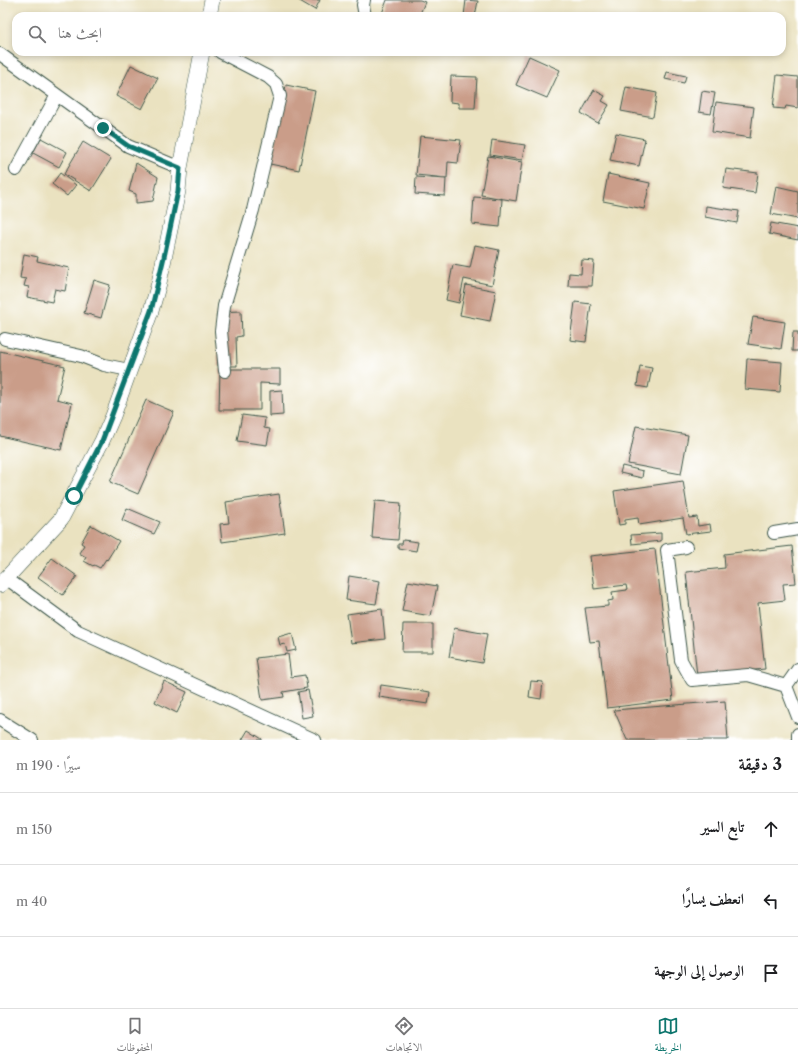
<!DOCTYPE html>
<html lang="ar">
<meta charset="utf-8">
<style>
:root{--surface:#fff;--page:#f2f2f2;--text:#202124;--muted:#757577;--line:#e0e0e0;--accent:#0f766e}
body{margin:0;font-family:"Libre Caslon Text",Amiri,serif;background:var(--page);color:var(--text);direction:rtl}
.stop{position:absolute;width:12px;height:12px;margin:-9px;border:3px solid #0f766e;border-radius:50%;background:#fff}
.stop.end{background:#0f766e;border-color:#fff;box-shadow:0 1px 4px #0008}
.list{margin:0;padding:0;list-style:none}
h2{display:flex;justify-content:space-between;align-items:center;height:52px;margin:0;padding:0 16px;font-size:17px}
h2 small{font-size:13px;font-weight:400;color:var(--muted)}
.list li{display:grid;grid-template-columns:26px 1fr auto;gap:12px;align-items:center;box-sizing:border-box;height:72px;padding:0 16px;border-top:1px solid var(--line)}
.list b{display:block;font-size:15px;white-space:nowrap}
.list em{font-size:13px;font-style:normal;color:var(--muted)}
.icon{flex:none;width:22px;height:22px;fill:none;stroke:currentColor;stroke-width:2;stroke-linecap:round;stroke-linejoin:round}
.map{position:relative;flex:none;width:798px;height:740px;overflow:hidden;direction:ltr}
.search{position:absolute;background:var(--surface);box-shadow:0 2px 6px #0003;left:12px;right:12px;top:12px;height:44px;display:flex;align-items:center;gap:10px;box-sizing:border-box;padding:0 14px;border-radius:12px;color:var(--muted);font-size:15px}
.sheet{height:268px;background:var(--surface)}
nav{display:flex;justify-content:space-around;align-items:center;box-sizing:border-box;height:56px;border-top:1px solid var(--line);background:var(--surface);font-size:11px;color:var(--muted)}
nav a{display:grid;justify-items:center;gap:2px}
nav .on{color:var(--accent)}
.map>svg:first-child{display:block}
</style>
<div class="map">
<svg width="798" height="740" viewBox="0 0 798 740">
<rect width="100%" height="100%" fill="#fff"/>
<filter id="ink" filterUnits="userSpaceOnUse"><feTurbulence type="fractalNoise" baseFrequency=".025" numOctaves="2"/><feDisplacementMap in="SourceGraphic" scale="8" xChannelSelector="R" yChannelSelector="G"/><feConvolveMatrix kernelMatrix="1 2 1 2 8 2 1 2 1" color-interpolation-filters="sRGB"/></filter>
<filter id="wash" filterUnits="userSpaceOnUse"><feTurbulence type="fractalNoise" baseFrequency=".012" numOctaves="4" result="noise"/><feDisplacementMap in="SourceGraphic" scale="16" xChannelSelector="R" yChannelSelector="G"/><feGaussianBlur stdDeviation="0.9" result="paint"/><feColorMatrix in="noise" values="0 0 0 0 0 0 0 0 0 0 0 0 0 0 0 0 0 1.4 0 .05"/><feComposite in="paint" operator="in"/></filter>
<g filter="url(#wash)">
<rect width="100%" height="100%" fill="#eae2c0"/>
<g id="blocks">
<path fill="#ca9d89" d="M298,0H320L315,10Z
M387,0H420L425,2L419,16H381Z
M466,0L478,1L475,16H464Z
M529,56L560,70L547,98L516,85Z
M131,65L158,78L142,109L116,96Z
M667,72L686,76L684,83L665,79Z
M777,75L798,77V108L786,106L785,109L773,108Z
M451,76L477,77L475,108H459V103L450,102Z
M286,85L315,91L299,170L270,164Z
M626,87L657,93L653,117L621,111Z
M594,90L605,96L602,101L609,105L598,123L581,113Z
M702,91L715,93L711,114L699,112Z
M716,102L754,107L750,138L712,132Z
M616,133L645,139L639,166L610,160Z
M420,136L461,140L458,163L448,162L447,178L416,175Z
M41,138L67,152L59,167L33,153Z
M492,140L525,145L522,160L490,155Z
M83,142L111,159L91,191L64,174Z
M488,156L522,162L516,201L481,195Z
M136,163L158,177L153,201L136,203V194L129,191Z
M726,169L758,173L755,193L723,188Z
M60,173L76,185L67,196L52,184Z
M608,174L650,183L644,209L603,201Z
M416,177L446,179L445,196L415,194Z
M776,186L798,191V219L771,214Z
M474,197L502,199L500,227L472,224Z
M706,206L739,211L737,223L705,217Z
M771,223L798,228V240L769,234Z
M475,245L499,250L492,285L464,279L459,303L446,300L453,265L470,268Z
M24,254L38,257L37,261L69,268L65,291L55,289L52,302L27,297L29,287L24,286L26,279L20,278Z
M582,260L594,261L592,286H568L569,273L581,274Z
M94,280L110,285L101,318L84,313Z
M466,285L496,291L490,321L460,315Z
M575,302L591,304L586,342L570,340Z
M241,311L242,336L236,337L237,366H218L217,312Z
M753,317L785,322L781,349L748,344Z
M793,332H798V351H792Z
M0,351L65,366L57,399L72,403L61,450L0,436Z
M747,359L782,362L780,392L745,389Z
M640,366L652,368L648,388L637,386Z
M220,369H280V384L260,383V410H219Z
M282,390L283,415L270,416V391Z
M146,400L174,412L138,494L110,482Z
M242,415L265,418L264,428L270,429L267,445L237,441Z
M636,426L688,435L681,474L628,464Z
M622,466L643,471L642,478L620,473Z
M683,481L689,518L697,517L698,526L710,524L711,531L686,534L683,518L639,525L638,518L625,520V524L619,525L614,491Z
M279,494L285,533L222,542L220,524L229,523L226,502Z
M375,501L401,503L398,540L372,538Z
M127,508L160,522L154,534L122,520Z
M91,525L119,541L107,560L106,559L100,568L94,565L93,566L84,561L86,557L79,553L84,545L81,543Z
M661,533V541L632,544L631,535Z
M403,540L418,542L416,551L398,548V544H402Z
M792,546L796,583L783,584L785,600L758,603L765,669L697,676L686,572L725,568L724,554Z
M655,549L673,700L607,708L599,641L590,642L585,608L608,606V601L613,600L612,592L627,590L626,585L594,589L590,556Z
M52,558L77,576L63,595L38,577Z
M349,576L380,581L376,604L346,600Z
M408,581L437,586L431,616L402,611Z
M382,609L385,639L351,643L347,614Z
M403,624H433V652H402Z
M454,628L487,634L482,663L449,657Z
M292,633L296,650L287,652L285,644L280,645L278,637Z
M288,654L291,677L305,675L307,688L283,692L284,697L262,700L256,658Z
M164,681L187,692L177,713L155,702Z
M531,681L543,682L541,699L529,697Z
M381,685L430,692L428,704L379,697Z
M308,690L313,716L302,718L298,692Z
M725,701L728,740H627L614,710Z
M248,730L262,739V740H242Z"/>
</g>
</g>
<g filter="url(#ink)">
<use href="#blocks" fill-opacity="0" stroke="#3d5649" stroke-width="1"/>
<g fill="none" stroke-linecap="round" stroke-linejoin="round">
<g stroke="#3d5649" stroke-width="14">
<path id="minor" d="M364,0L363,5L365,16
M220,52L268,77L276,84L280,96L253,210L224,306L221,331L225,371
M0,54L128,146L180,168
M16,170L57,95
M5,339L81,356L104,365L129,370
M774,533L798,529
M686,547L667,550L681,660L692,680L748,675L786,686L798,717
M6,578L78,631L315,740
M786,686L798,669
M0,720L32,740
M798,740V734"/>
</g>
<g stroke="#3d5649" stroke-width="16">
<path id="tertiary" d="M209,16L212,0
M0,585L61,519L102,441L113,416L151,311L159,283L178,191L180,168L202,52"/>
</g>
<use href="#minor" stroke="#fff" stroke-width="12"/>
<use href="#tertiary" stroke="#fff" stroke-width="15"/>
</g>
</g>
<g fill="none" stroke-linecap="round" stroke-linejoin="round" filter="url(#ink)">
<path stroke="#0f766e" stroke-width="5" d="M74,496L102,441L151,311L164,257L178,191L180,168L128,146L103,128"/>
</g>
</svg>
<div class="stop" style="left:74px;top:496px"></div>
<div class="stop end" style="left:103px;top:128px"></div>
<div class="search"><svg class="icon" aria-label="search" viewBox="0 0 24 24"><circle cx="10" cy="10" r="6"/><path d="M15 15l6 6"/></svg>ابحث هنا</div>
</div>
<section class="sheet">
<h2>3 دقيقة<small>سيرًا · 190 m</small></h2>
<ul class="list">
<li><svg class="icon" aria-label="ahead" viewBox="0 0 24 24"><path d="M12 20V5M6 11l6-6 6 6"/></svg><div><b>تابع السير</b></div><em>150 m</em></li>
<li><svg class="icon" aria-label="left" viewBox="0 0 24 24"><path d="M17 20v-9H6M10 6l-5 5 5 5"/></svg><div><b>انعطف يسارًا</b></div><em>40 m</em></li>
<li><svg class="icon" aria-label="arrive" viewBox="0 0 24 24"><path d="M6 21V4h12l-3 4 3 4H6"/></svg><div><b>الوصول إلى الوجهة</b></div></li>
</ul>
</section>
<nav>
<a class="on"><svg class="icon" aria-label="map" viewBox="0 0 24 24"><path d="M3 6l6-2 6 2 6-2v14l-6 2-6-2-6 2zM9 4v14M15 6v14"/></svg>الخريطة</a>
<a><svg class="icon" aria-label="directions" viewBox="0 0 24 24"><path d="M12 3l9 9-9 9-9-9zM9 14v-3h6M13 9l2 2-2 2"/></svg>الاتجاهات</a>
<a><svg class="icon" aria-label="saved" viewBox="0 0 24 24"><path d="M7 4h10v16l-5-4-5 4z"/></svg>المحفوظات</a>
</nav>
